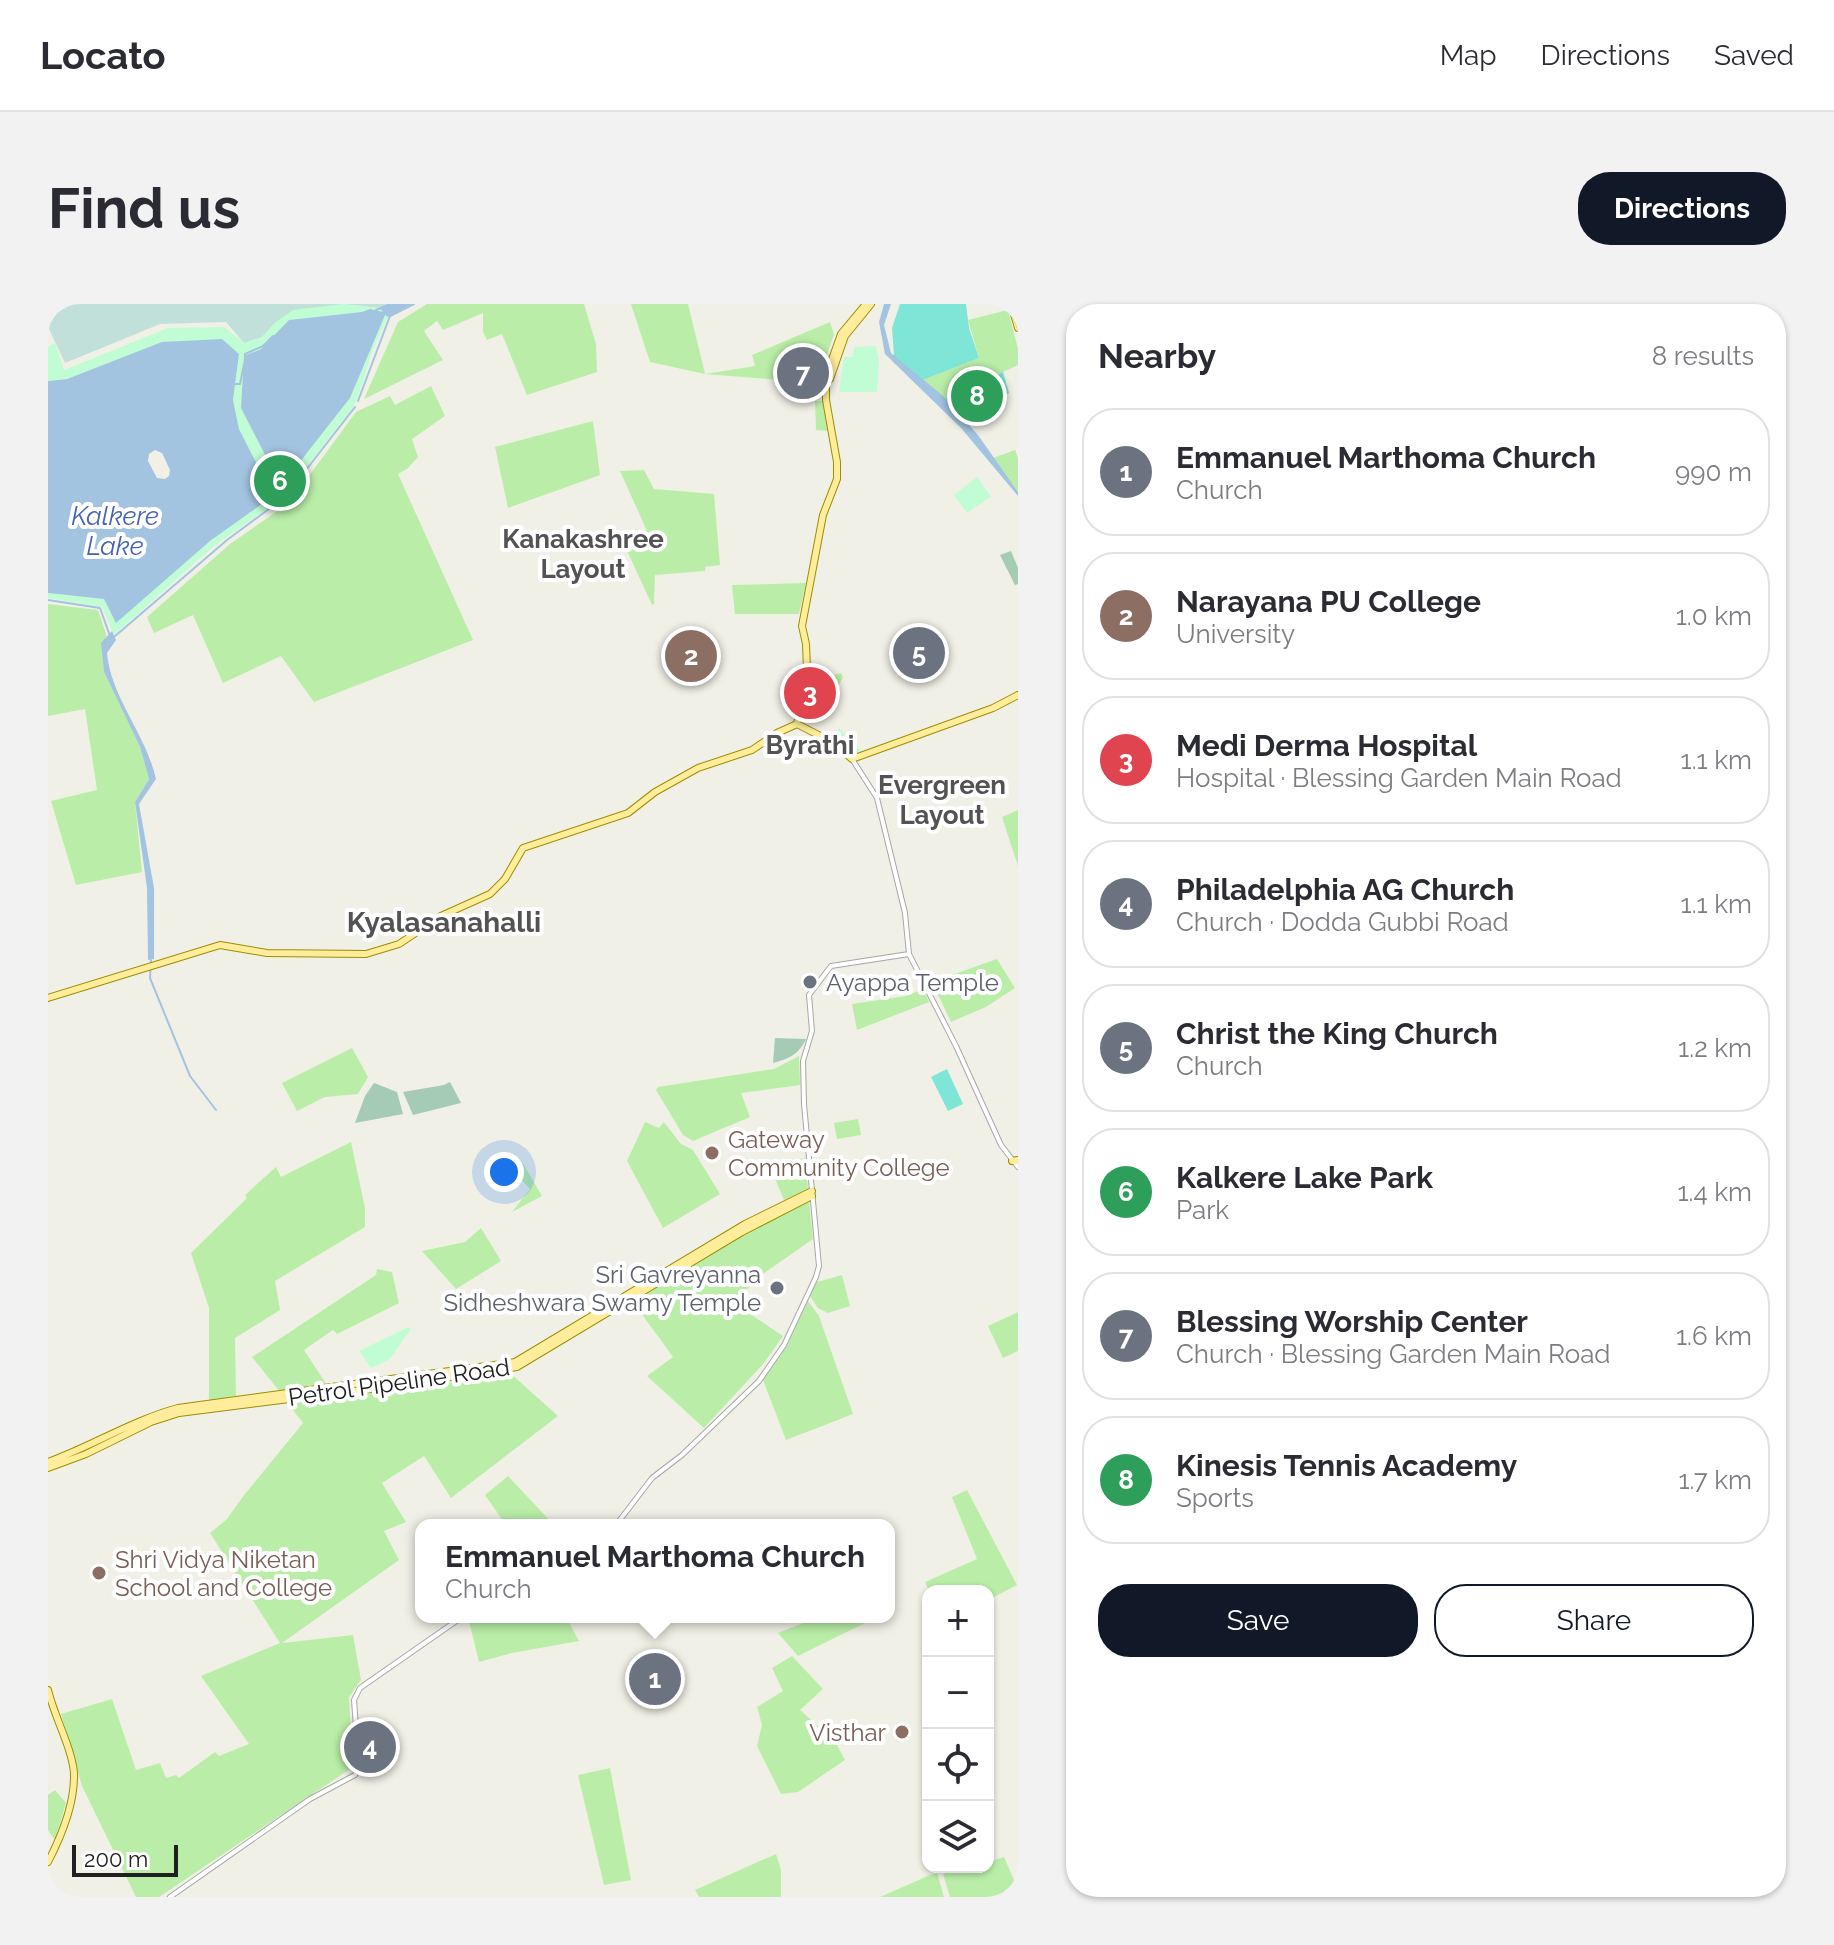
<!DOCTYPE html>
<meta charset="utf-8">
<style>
:root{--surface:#fff;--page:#f2f2f3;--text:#2b2b33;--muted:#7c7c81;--line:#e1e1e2;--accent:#111827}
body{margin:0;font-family:Raleway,sans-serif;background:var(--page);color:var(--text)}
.controls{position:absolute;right:24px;bottom:24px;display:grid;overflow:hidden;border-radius:16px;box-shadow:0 2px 6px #0004}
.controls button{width:72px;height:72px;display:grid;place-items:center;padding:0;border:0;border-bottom:2px solid var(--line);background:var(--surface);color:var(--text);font:40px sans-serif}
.scale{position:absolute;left:24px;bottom:20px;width:106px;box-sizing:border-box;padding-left:8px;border:4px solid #202020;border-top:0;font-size:22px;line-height:28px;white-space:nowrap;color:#202020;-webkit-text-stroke:6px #fff;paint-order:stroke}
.you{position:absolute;left:456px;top:868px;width:28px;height:28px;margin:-20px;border:6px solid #fff;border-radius:50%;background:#1a73e8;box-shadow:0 0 0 12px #1a73e833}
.badge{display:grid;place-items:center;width:52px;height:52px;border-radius:50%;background:var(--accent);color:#fff;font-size:26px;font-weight:700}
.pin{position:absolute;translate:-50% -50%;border:4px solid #fff;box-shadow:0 2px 8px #0006}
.popup{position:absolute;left:367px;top:1215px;width:480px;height:104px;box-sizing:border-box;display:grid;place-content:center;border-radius:16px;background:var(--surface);filter:drop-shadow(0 2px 6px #0005);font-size:26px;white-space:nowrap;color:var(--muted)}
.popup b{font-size:30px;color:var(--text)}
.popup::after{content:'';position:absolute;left:50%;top:100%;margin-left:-16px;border:16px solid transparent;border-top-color:var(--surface)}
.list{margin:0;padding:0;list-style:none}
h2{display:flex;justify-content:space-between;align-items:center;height:104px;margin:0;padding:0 32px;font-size:34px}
h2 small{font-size:26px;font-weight:400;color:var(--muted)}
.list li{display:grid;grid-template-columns:52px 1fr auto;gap:24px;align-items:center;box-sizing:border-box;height:128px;margin:0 16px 16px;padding:0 16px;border:2px solid var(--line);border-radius:32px}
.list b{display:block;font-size:30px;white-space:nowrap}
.list p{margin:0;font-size:26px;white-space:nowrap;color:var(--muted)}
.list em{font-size:26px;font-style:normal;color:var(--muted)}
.actions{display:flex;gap:16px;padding:24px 32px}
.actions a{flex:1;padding:18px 0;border:2px solid var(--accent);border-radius:32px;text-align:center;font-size:28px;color:var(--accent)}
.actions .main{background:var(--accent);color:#fff}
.icon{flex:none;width:44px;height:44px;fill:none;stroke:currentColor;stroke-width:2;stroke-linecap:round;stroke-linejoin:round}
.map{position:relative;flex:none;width:970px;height:1593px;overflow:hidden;border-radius:32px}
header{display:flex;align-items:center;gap:48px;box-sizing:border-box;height:112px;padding:0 40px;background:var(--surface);border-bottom:2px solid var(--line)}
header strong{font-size:38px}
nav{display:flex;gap:44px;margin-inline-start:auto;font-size:28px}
.intro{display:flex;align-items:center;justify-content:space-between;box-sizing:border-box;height:192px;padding:0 48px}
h1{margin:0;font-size:56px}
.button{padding:20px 36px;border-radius:32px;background:var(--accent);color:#fff;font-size:28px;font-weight:700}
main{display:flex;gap:48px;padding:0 48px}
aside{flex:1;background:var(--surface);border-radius:32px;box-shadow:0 2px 6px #0004}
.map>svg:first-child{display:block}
</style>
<header>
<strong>Locato</strong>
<nav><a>Map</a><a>Directions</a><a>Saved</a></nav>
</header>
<div class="intro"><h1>Find us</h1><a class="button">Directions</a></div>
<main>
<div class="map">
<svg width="970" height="1593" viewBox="0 0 970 1593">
<rect width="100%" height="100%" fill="#f1f0e6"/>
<path fill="#baeea8" d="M379,0H536L548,40L549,68L479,91L454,30L439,36L435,28V9L395,26L389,17L376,27L395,56L316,95L350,18Z
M583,0H640L657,70L707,62L704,51L782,18L786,30L770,77L768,55L744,57V77L657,70L602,58Z
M960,6L970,45V61L897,95L875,76L931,54L920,16Z
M383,82L397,112L364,135L370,153L359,165L350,170L425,336L266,398L233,352L175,379L145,311L106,329L99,313L182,240L241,199L308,108L342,92L347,101Z
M767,97H776L781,127L768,126Z
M545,117L552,171L460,204L447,143Z
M967,146L970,154V188L945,154Z
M596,166L606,185L666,190L672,261L657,263V267L607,271L606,300L604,301L575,238L599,227L572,167Z
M758,279L751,310H687L684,281Z
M0,300L50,306L59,333L54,340L56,368L92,443L101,475L87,498L94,568L28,581L3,497L49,486L37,405L0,412Z
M793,369L795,373L790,383L769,399L765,384L758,386L762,377Z
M970,506V562L954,513Z
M949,655L967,684L938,703L903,718L884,678Z
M875,685L881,698L809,726L804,700L858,692Z
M304,744L320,773L310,790L277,793L249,807L234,779Z
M751,752L752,781L693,789L702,813L645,837L635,831L608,786L610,783L726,765Z
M810,815L813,831L789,835L786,819Z
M597,818L611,824L616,818L633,840L645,846L672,890L615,924L579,857Z
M303,838L317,904V923L227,977L232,1006L187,1034L188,1092L161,1097V1004L143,949L199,894L197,891L228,863L233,873Z
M466,850L473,856L494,892L464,908L482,885L467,869L470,865L461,855Z
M757,854L760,885L736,896L722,863Z
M761,897L765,935L712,972L689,996L693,1004L735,1032L716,1059L656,1124L599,1072L625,1053L585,998L700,927Z
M433,924L453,957L408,985L374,947L417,938Z
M329,965L344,968L351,999L289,1030L285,1026L256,1046L279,1081L232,1088L204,1053L328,971Z
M794,971L802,1002L780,1009L770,1004L762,992L769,978Z
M760,997L771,1012L805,1110L738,1136L715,1076L739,1042Z
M970,1008V1047L955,1054L940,1022Z
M462,1069L510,1112L403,1194L376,1152L334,1179L358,1218L336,1227L351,1256L234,1339L305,1331L313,1376L301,1393L305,1463L111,1593H88L34,1482L13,1410L64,1395L88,1466L112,1459L118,1474L128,1471L131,1474L167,1448L171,1452L201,1440L153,1372L232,1339L162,1229L178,1216L197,1190L255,1119L240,1100Z
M460,1172L506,1221H458L437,1191Z
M919,1186L969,1281L940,1296V1287H881L877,1278L929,1255L904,1193Z
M420,1313H518L531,1337L464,1349L431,1358Z
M771,1313H819L821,1317L750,1352L730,1329Z
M744,1352L775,1385L752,1406L786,1436L797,1456L750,1488L733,1490L709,1442L714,1421L709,1403L735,1387L724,1364Z
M562,1464L583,1576L556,1581L530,1471Z
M7,1486L18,1499L7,1536L0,1526V1491Z
M728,1550L733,1566V1593H651L647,1586Z
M956,1553L970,1585V1593H902L895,1570L920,1563H940V1558Z
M889,1569L896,1593H832L882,1571Z"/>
<path fill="#c1e0d9" d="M12,0H344L331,4L295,0L228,18L214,33L196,39L178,18L112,20L17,59L0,23V6Z"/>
<path fill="#a5cbb4" d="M963,247L970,264V280L967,281L952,251Z
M727,734L758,735C751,750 741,755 725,759Z
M402,778L413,799L365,811L355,788L396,781Z
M326,779L349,788L355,810L307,819L317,792Z"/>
<path fill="#c0fdd4" d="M295,0L331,4L340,13L325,45L310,93L304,105L235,193L166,242L66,331L54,303L0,294V289L56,295L68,318L162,237L224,192L191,125L185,96L191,50L0,77V43L7,39L16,66L120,24L176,23L197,39L214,33L228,18L245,6Z
M828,42L831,59L829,88H791L796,53H804L807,43Z
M929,173L943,193L919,209L906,191Z
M791,424L815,449L807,452L781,434Z
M360,1023L363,1025L342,1055L323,1064L311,1047Z"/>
<path fill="#7fe5d6" d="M852,0H918L921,24L931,54L875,76L846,52L844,24Z
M955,68L961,89L916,115L897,95Z
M899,765L915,800L900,807L883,773Z"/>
<path fill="#a3c4e1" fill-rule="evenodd" d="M344,0H364L340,13L337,11L302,94L233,182L193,104L196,52L213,45L241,16L314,8L322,5L335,8L331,4Z
M836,0H843L836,21L843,49L894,91L930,131L970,188V192L913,124L837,50L831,18Z
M174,35L191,50L185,96L191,125L225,192L162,237L68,319L56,295L0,289V77L19,75L114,38ZM107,146L114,149L122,166L121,172L117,175L109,174L100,157L101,150Z
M64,327L68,336L59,349C63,394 98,430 108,475L91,500L106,584V655L100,656L99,584L87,498L101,475L92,443L56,368L53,339Z"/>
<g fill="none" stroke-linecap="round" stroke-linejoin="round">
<path stroke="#a3c4e1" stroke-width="2" d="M328,6L342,0
M197,54V50L215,42L225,32
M187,80H192L196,60
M310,97L342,12L366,0
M0,296L52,304L62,332
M66,333L179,236L237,193L307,103
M103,656L102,674L142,772L168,806"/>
<g stroke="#a7a7a7" stroke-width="6">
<path id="minor" d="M804,455L829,494L857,609L861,650L908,742L953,841L970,863
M568,1221L604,1174L634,1151L711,1077L736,1041L768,973L771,962L756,800L755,757L764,727L761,691L783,662L861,650
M122,1593L262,1495L307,1471L311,1464L306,1396L312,1384L414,1313"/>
</g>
<g stroke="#9b8e00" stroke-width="8">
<path id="major" d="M963,0L970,24
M778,78L782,75L797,32L823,0
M749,420L759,365L758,340L754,322L775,211L789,175V158L778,96V72L793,30L818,0
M0,694L172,641L219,649L318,650L351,640L393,612L442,590L457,575L475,544L580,509L607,488L650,464L704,446L729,429L749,420L786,439L804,455L945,404L970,391
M964,857L970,856
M0,1158C44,1142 85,1116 130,1104L467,1058L697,920L764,887
M0,1164L38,1150L103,1118L131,1109L337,1083L469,1063L694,928L764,892
M0,1386C6,1412 24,1444 26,1469C27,1499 13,1533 0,1558"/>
</g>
<use href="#minor" stroke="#fff" stroke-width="4"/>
<use href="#major" stroke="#ffed9c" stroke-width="6"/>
</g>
<g fill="#6b7280" stroke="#fff" stroke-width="3">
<circle cx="762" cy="678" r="8"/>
<circle cx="729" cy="984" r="8"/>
</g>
<g fill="#8d6e63" stroke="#fff" stroke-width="3">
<circle cx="664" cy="849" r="8"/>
<circle cx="51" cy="1269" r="8"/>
<circle cx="854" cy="1428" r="8"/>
</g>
<g text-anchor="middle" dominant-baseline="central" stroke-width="8" stroke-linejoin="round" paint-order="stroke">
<g font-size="24" fill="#5b616d" stroke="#fff" text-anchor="start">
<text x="778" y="678">Ayappa Temple</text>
<text x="713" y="970" text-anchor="end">Sri Gavreyanna<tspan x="713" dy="28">Sidheshwara Swamy Temple</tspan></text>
</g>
<g font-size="24" fill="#785e54" stroke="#fff" text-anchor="start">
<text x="680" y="835">Gateway<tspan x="680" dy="28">Community College</tspan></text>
<text x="67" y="1255">Shri Vidya Niketan<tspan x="67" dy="28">School and College</tspan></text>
<text x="838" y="1428" text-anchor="end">Visthar</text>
</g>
<g font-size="24" fill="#202020" stroke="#fff">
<text transform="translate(351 1078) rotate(-8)">Petrol Pipeline Road</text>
</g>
<g font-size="26" font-style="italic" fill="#4562b7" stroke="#fff">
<text x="67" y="212">Kalkere<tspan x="67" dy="30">Lake</tspan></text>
</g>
<g font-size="26" font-weight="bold" fill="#535353" stroke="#fff">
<text x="535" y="235">Kanakashree<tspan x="535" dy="30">Layout</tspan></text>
<text x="762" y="441">Byrathi</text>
<text x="894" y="481">Evergreen<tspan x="894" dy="30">Layout</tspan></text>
</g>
<g font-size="28" font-weight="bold" fill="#535353" stroke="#fff">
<text x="396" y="618">Kyalasanahalli</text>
</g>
</g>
</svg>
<div class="controls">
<button>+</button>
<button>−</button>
<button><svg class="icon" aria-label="locate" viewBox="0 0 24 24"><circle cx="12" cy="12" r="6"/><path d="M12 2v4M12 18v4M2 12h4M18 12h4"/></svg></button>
<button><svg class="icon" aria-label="layers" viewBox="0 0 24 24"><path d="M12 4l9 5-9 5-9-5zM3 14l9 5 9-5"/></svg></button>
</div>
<div class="scale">200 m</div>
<div class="you"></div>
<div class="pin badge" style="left:607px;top:1375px;background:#6b7280">1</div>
<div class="popup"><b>Emmanuel Marthoma Church</b>Church</div>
<div class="pin badge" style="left:643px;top:352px;background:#8d6e63">2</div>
<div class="pin badge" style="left:762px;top:389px;background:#e0444e">3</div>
<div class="pin badge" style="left:322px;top:1443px;background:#6b7280">4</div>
<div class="pin badge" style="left:871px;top:349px;background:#6b7280">5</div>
<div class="pin badge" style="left:232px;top:177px;background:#2e9e5b">6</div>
<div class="pin badge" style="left:755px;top:69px;background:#6b7280">7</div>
<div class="pin badge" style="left:929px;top:92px;background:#2e9e5b">8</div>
</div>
<aside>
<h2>Nearby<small>8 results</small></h2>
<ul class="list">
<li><span class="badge" style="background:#6b7280">1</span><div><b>Emmanuel Marthoma Church</b><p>Church</p></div><em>990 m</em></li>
<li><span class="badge" style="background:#8d6e63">2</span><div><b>Narayana PU College</b><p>University</p></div><em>1.0 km</em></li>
<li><span class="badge" style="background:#e0444e">3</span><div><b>Medi Derma Hospital</b><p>Hospital · Blessing Garden Main Road</p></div><em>1.1 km</em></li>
<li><span class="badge" style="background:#6b7280">4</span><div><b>Philadelphia AG Church</b><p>Church · Dodda Gubbi Road</p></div><em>1.1 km</em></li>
<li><span class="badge" style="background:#6b7280">5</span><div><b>Christ the King Church</b><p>Church</p></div><em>1.2 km</em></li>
<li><span class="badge" style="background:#2e9e5b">6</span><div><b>Kalkere Lake Park</b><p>Park</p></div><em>1.4 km</em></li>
<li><span class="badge" style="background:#6b7280">7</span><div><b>Blessing Worship Center</b><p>Church · Blessing Garden Main Road</p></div><em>1.6 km</em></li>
<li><span class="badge" style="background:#2e9e5b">8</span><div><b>Kinesis Tennis Academy</b><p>Sports</p></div><em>1.7 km</em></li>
</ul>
<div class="actions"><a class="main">Save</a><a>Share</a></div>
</aside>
</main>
